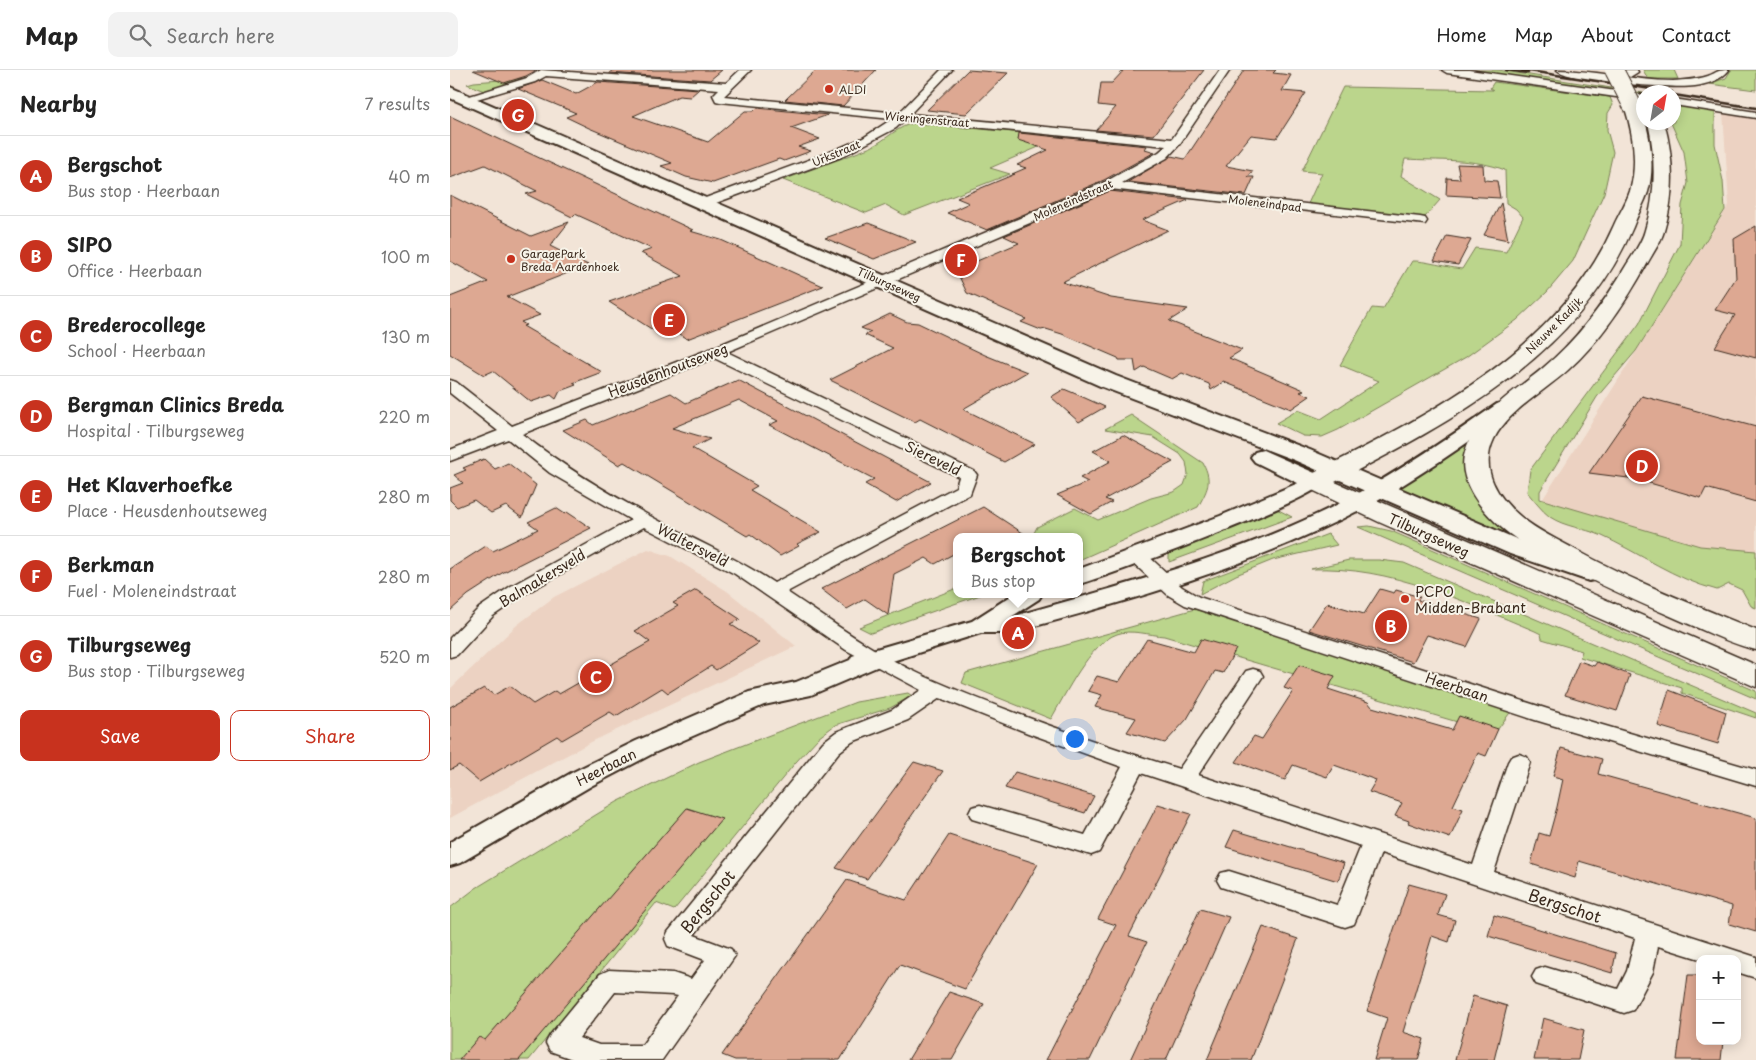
<!DOCTYPE html>
<meta charset="utf-8">
<style>
:root{--surface:#fff;--page:#f2f2f2;--text:#222;--muted:#767676;--line:#e0e0e0;--accent:#c8321e}
body{margin:0;font-family:"Playpen Sans",sans-serif;background:var(--page);color:var(--text)}
.controls{position:absolute;right:15px;bottom:15px;display:grid;overflow:hidden;border-radius:10px;box-shadow:0 2px 12px #0003}
.controls button{width:45px;height:45px;display:grid;place-items:center;padding:0;border:0;border-bottom:1px solid var(--line);background:var(--surface);color:var(--text);font:25px sans-serif}
.compass{position:absolute;left:1186px;top:15px;width:45px;height:45px;border-radius:50%;background:var(--surface);box-shadow:0 2px 12px #0003;rotate:31deg}
.you{position:absolute;left:624px;top:668px;width:18px;height:18px;margin:-12px;border:4px solid #fff;border-radius:50%;background:#1a73e8;box-shadow:0 0 0 8px #1a73e833}
.badge{display:grid;place-items:center;width:32px;height:32px;border-radius:50%;background:var(--accent);color:#fff;font-size:16px;font-weight:700}
.pin{position:absolute;translate:-50% -50%;border:2px solid #fff;box-shadow:0 1px 5px #0006}
.popup{position:absolute;left:503px;top:463px;width:130px;height:65px;box-sizing:border-box;display:grid;place-content:center;border-radius:10px;background:var(--surface);filter:drop-shadow(0 1px 4px #0005);font-size:16px;white-space:nowrap;color:var(--muted)}
.popup b{font-size:19px;color:var(--text)}
.popup::after{content:'';position:absolute;left:50%;top:100%;margin-left:-10px;border:10px solid transparent;border-top-color:var(--surface)}
.list{margin:0;padding:0;list-style:none}
h2{display:flex;justify-content:space-between;align-items:center;height:65px;margin:0;padding:0 20px;font-size:21px}
h2 small{font-size:16px;font-weight:400;color:var(--muted)}
.list li{display:grid;grid-template-columns:32px 1fr auto;gap:15px;align-items:center;box-sizing:border-box;height:80px;padding:0 20px;border-top:1px solid var(--line)}
.list b{display:block;font-size:19px;white-space:nowrap}
.list p{margin:0;font-size:16px;white-space:nowrap;color:var(--muted)}
.list em{font-size:16px;font-style:normal;color:var(--muted)}
.actions{display:flex;gap:10px;padding:15px 20px}
.actions a{flex:1;padding:11px 0;border:1px solid var(--accent);border-radius:10px;text-align:center;font-size:18px;color:var(--accent)}
.actions .main{background:var(--accent);color:#fff}
.icon{flex:none;width:28px;height:28px;fill:none;stroke:currentColor;stroke-width:2;stroke-linecap:round;stroke-linejoin:round}
.map{position:relative;flex:none;width:1306px;height:990px;overflow:hidden}
header{display:flex;align-items:center;gap:30px;box-sizing:border-box;height:70px;padding:0 25px;background:var(--surface);border-bottom:1px solid var(--line)}
header strong{font-size:24px}
nav{display:flex;gap:28px;margin-inline-start:auto;font-size:18px}
.search{width:350px;height:45px;background:var(--page);display:flex;align-items:center;gap:12px;box-sizing:border-box;padding:0 18px;border-radius:10px;color:var(--muted);font-size:19px}
main{display:flex}
aside{flex:1;background:var(--surface)}
.map>svg:first-child{display:block}
</style>
<header>
<strong>Map</strong>
<div class="search"><svg class="icon" aria-label="search" viewBox="0 0 24 24"><circle cx="10" cy="10" r="6"/><path d="M15 15l6 6"/></svg>Search here</div>
<nav><a>Home</a><a>Map</a><a>About</a><a>Contact</a></nav>
</header>
<main>
<aside>
<h2>Nearby<small>7 results</small></h2>
<ul class="list">
<li><span class="badge">A</span><div><b>Bergschot</b><p>Bus stop · Heerbaan</p></div><em>40 m</em></li>
<li><span class="badge">B</span><div><b>SIPO</b><p>Office · Heerbaan</p></div><em>100 m</em></li>
<li><span class="badge">C</span><div><b>Brederocollege</b><p>School · Heerbaan</p></div><em>130 m</em></li>
<li><span class="badge">D</span><div><b>Bergman Clinics Breda</b><p>Hospital · Tilburgseweg</p></div><em>220 m</em></li>
<li><span class="badge">E</span><div><b>Het Klaverhoefke</b><p>Place · Heusdenhoutseweg</p></div><em>280 m</em></li>
<li><span class="badge">F</span><div><b>Berkman</b><p>Fuel · Moleneindstraat</p></div><em>280 m</em></li>
<li><span class="badge">G</span><div><b>Tilburgseweg</b><p>Bus stop · Tilburgseweg</p></div><em>520 m</em></li>
</ul>
<div class="actions"><a class="main">Save</a><a>Share</a></div>
</aside>
<div class="map">
<svg width="1306" height="990" viewBox="0 0 1306 990">
<rect width="100%" height="100%" fill="#f2e4d7"/>
<filter id="ink" filterUnits="userSpaceOnUse"><feTurbulence type="fractalNoise" baseFrequency=".02" numOctaves="2"/><feDisplacementMap in="SourceGraphic" scale="10" xChannelSelector="R" yChannelSelector="G"/><feConvolveMatrix kernelMatrix="1 2 1 2 8 2 1 2 1" color-interpolation-filters="sRGB"/></filter>
<g filter="url(#ink)">
<path fill="#ecd2c2" d="M1273,42L1306,47V519L1091,432L1279,135Z
M198,479L220,486L277,521L346,576L145,670L0,748V619L67,555L104,527Z"/>
<path fill="#bbd58c" stroke="#7b8055" d="M1024,0H1048L1193,23V26Z
M1193,0H1224L1228,9H1198Z
M1281,0H1306V20L1259,14L1276,8Z
M76,8L34,21L17,14L24,12Z
M1044,12L1160,27L1163,35L1158,43L1157,60L1163,82L1154,123L1123,191L1097,222L1067,250L1016,287L888,360L872,367L853,366L826,353L848,340L871,349L929,311L890,295L922,238L933,239L962,191C972,190 1000,198 1012,199L1025,178L1056,182L1073,147L1066,139L1056,133L1055,100C1024,88 988,91 955,89L951,106L990,130L975,147L963,148L857,136L872,103L852,101L893,17L1043,20L1040,18Z
M1224,35L1265,42V74L1273,111L1275,140L1186,281L1147,327L1090,421V429L1250,476L1306,481V538L1301,536L1292,520L1279,514L1267,520C1224,509 1190,483 1150,465C1134,458 1115,457 1100,447C1091,440 1084,430 1077,422L1080,400L1189,254L1230,174L1232,135L1238,113L1234,82L1221,53L1224,52Z
M465,53L596,65L591,76L540,98L560,104L454,145L436,135L416,143L333,110C362,99 392,89 421,77C436,70 449,55 465,53Z
M681,345L753,393C763,412 757,420 748,437L629,490V467H582L587,457L625,438L648,450L701,428L724,422L734,415L738,404L736,392L730,384L703,367L655,359Z
M1014,374L1017,376L1014,395L1061,464L1059,466L948,420L947,416Z
M823,437L842,447L719,492V483L726,476Z
M919,456L941,461L1306,621V629L908,457Z
M878,464L887,475L823,490L786,505L750,524L753,511Z
M899,490H929L954,493L1306,643V648L1232,623V618L1130,587L1132,581L1092,569L1091,564L1085,561C1012,531 942,496 861,499Z
M507,518V524H533L421,563L409,557Z
M745,539L1062,640L1045,663L714,566C700,565 680,559 667,564C640,573 615,625 601,649L512,613L516,603Z
M458,623L462,626L440,638L385,655L368,668L346,692L224,840L206,833L79,990H0V838L26,818L167,732L249,692L406,632Z"/>
<path fill="#dda892" stroke="#3b2a1e" d="M23,0H87L76,6L54,13Z
M163,0H272L260,10L159,3Z
M366,0H426L393,36L335,30Z
M518,0L558,3L516,44L477,40Z
M674,0H754L704,65L646,60L666,37L648,35L651,13H662Z
M794,0H826L823,3L841,5L832,21L856,23L827,68L801,65L776,96L803,101L798,107H804L796,125L678,112L721,86L735,89Z
M92,10L126,24L148,12L249,19L240,27L229,26L183,46L258,72L295,41H304L307,38L378,45L341,58L370,69L348,77L361,81L334,91L329,89L263,113L236,107L211,96L222,93L139,58L116,47L126,43L68,19Z
M0,46L243,160L240,161L271,170L373,216L237,269L216,256L203,260L159,232L233,206L191,183L202,179L125,144L122,147L76,124L87,121L35,95L0,108Z
M569,63L697,76L695,79L705,82L654,110L537,160L497,143L519,133L507,128L565,104H562L576,98L567,95L598,80L568,70Z
M1007,94L1033,95L1034,110L1047,111L1050,128L996,125L997,108L1010,109Z
M660,121L738,130L692,150L718,160L612,212L661,228L738,239L719,251L792,280L779,288L854,320L850,322L860,326L841,339L774,312L761,320L759,314L732,303L722,309L694,297L686,302L684,290H669L668,288L612,264L596,259L591,260L571,252L576,249L517,223L506,200L569,173L554,166Z
M0,125L81,166L119,152L100,176L138,195L57,227L90,245L71,252L76,255L73,256L152,302L123,313L126,315L110,321L106,329L101,325L81,332L43,301L34,305L0,284V227L38,212L0,191Z
M1051,133L1058,170L1034,165Z
M418,153L431,158L466,172L424,189L375,168Z
M1306,156V288L1265,277L1285,245L1265,240L1286,208L1284,169Z
M997,166L1021,170L1008,195L984,191Z
M440,244L457,252L468,253L535,285L577,302L513,339L585,374L554,392L470,349L465,352L380,310L443,278L415,265L421,262L411,258Z
M288,310L432,386L481,412L446,432L415,414L424,409L319,355L328,351L289,330L222,358L260,369L242,378L307,416L300,420L371,462L347,474L349,476L330,486L300,464L297,466L174,392L169,395L113,360L137,350L143,355L221,323L236,333Z
M614,319L626,324L655,337L629,352L601,327Z
M1192,326L1306,357V432L1256,418L1251,428L1186,409L1139,403Z
M673,365L723,392L655,429L662,432L641,444L607,425L638,412L630,408L661,391L643,381Z
M34,389L45,399L58,393L86,415L72,448L56,436L41,443L24,430L7,437L0,430V418L13,413L4,405L16,400L13,398Z
M533,437L579,467H507V482L485,494L476,488L444,504L438,545L415,529L397,539L371,519Z
M106,438L115,444L117,442L141,458L52,503L18,525L0,541V499L36,476L43,481L88,459L78,452Z
M930,519L944,523L946,520L970,527L968,530L1031,549L1017,577L977,565L963,592L859,560L877,533L914,544Z
M246,520L290,549L280,554L309,573L266,600L261,596L218,623L212,618L166,646L160,642L112,670L107,666L29,712L9,695L0,700V637L34,618L44,625L60,616L83,634L105,621L109,624L200,572L185,561L228,536L223,533Z
M697,569L744,582L751,569L786,579L773,603L765,601L737,649L715,673L677,662L686,648L645,637L652,625L638,621L647,606L669,612Z
M1129,591L1144,596L1147,592L1180,605L1167,641L1115,625Z
M849,595L885,606L878,619L918,632L922,637L1002,660L1009,646L1048,659L1036,686L1028,683L1003,736L1013,739L1000,768L958,753L959,751L945,746L952,733L919,722L926,710L884,695L877,707L843,695L835,710L786,692L804,666L812,669L843,621L834,618Z
M1219,620L1276,642L1268,674L1208,656Z
M1111,678L1152,689L1148,704L1306,748V862L1279,854L1282,836L1129,791L1125,808L1081,794L1089,763L1099,766L1107,737L1113,709L1103,706Z
M464,692L493,701L417,809L386,798Z
M565,702L599,712L644,726L635,743L555,718Z
M708,734L741,744L679,866L697,872L640,990H596L666,855L648,849Z
M237,738L272,749L69,990H9L29,967L35,970Z
M784,760L894,793L888,811L776,777Z
M499,765L588,794L515,919L450,895L390,990H285L272,985L397,810L456,830Z
M959,814L995,824L988,845L1005,850L999,872L982,866L953,962L974,969L968,990H924L937,948L917,941Z
M750,839L779,847L716,990H680Z
M1044,845L1166,883L1162,903L1038,866Z
M813,857L848,869L801,990H757Z
M1238,905H1250V971H1273L1271,990H1227Z
M499,922L534,934L502,990H458Z
M1023,926L1057,936L1044,990H1005Z
M1093,948L1134,960L1128,990H1084Z"/>
<g fill="none" stroke-linecap="round" stroke-linejoin="round">
<g stroke="#3b2a1e" stroke-width="3">
<path id="minor" d="M91,0L276,13L290,0H301L274,26L449,43L491,0H502L460,44L722,69L770,0H780L729,75L717,88L672,113L970,147L975,148L977,151L975,154L660,119L277,282L524,401L527,405L520,424L337,522C382,552 427,585 476,607C557,642 644,672 729,699L796,601L803,599L810,601L813,606L748,705L1023,795L1058,692L1061,687L1069,684L1077,687L1080,692L1044,802L1306,887V908L1287,902V889H1250L1208,876L1203,902L1183,940L1174,943L1095,917L1086,914L1082,907L1086,900L1095,897L1168,919L1177,901L1185,868L931,783L907,847L904,854L895,857L771,817L767,810L771,803L779,801L887,835L911,776L691,703L649,782L641,785L522,749L519,743L522,737L530,735L635,765L672,697L578,663L490,628L458,650L402,672L389,682L244,865L281,879L285,886L212,990H125L100,981L96,973L100,965L150,904L159,900L223,903L241,909L255,890L218,876L215,869L218,862L373,672L386,662L442,640L471,620L396,580L285,504L194,457L75,524L43,546L7,585L0,587V568L29,538L61,516L181,450L100,403L58,369L0,391V380L48,361L0,323V310L6,312L62,356L260,279L655,112L709,82L716,76L454,50L446,58L391,87L255,137L250,136L249,133L250,130L383,81L413,68L442,49L270,32L266,31L263,25L269,19L96,6L85,12L20,31L16,32L10,29L77,8ZM264,288L509,407L506,417L324,513C285,487 242,469 200,446C154,421 113,396 72,364ZM165,922L223,925L228,926L192,975H149L129,968Z
M992,0H1019L1194,25V31L997,3Z
M1107,0C1146,0 1184,11 1223,11C1234,10 1247,10 1258,6C1268,2 1267,0 1279,0C1271,10 1258,14 1245,16C1224,19 1120,12 1107,0Z
M1224,29L1306,42V48L1224,35Z
M688,481L695,483L732,517L749,527L1101,640L1306,700V716L1085,650L735,535L718,525L681,491L679,487L681,483Z"/>
</g>
<g stroke="#3b2a1e" stroke-width="4">
<path id="tertiary" d="M1054,332L1061,334L1064,338L1061,342C1014,375 966,409 915,437C804,496 680,531 559,563H531L436,593L361,625L314,635L204,683L141,716L10,793L0,796V772L123,702L186,671L299,622L346,612L400,590L402,586L522,551L564,524H592L589,529L561,547C676,514 794,484 900,428C951,400 1000,367 1047,334Z
M865,406L872,408L875,412C863,430 661,506 629,514V499L770,446Z"/>
</g>
<g stroke="#3b2a1e" stroke-width="4">
<path id="secondary" d="M0,17L666,306L860,380L1078,474L1148,497L1152,503L1148,509L1139,511L1060,484L844,390L650,316L0,28Z
M813,380L874,407L877,412L874,417L865,419L856,417L805,392L801,387L805,382Z"/>
</g>
<g stroke="#3b2a1e" stroke-width="3">
<path id="primary" d="M1171,0H1187L1188,2L1180,7L1175,5Z
M1182,30L1190,35C1199,59 1206,94 1198,122C1194,134 1187,145 1183,157C1130,284 1002,352 885,412L1306,595V617L931,453L856,417L852,412L856,407C974,347 1108,283 1164,155C1169,144 1176,133 1180,121C1188,93 1183,62 1174,35Z
M1198,52H1214C1224,88 1225,125 1214,161C1211,172 1203,183 1197,194C1176,232 1151,270 1118,300C1095,321 1059,340 1044,369C1029,400 1048,428 1071,447C1088,461 1108,470 1126,480C1184,512 1245,535 1306,560V580C1281,574 1258,562 1234,552C1190,533 1147,514 1105,491C1087,481 1068,472 1052,458C1032,441 1006,410 1015,382C1026,344 1064,322 1093,298C1128,269 1154,233 1177,194C1184,183 1192,172 1195,160C1206,125 1206,88 1198,52Z"/>
</g>
<use href="#minor" fill="#f7f3e8" fill-rule="evenodd"/>
<use href="#tertiary" fill="#f7f3e8" fill-rule="evenodd"/>
<use href="#secondary" fill="#f7f3e8" fill-rule="evenodd"/>
<use href="#primary" fill="#f7f3e8" fill-rule="evenodd"/>
<path stroke="#3b2a1e" stroke-width="2.5" d="M1056,0L1078,3
M1072,0L1222,22
M1224,25L1306,38"/>
<g stroke="#3b2a1e" stroke-width="20" stroke-linecap="butt">
<path id="primary-bridge" d="M1164,0L1182,35"/>
</g>
<use href="#primary-bridge" stroke="#f7f3e8" stroke-width="18"/>
</g>
</g>
<g fill="#c8321e" stroke="#f7f3e8" stroke-width="2">
<circle cx="379" cy="19" r="5"/>
<circle cx="61" cy="189" r="5"/>
<circle cx="955" cy="529" r="5"/>
</g>
<g text-anchor="middle" dominant-baseline="central" stroke-width="4" stroke-linejoin="round" paint-order="stroke">
<g font-size="11" fill="#3b2a1e" stroke="#f7f3e8" text-anchor="start">
<text x="389" y="19">ALDI</text>
<text x="71" y="183">GaragePark<tspan x="71" dy="13">Breda Aardenhoek</tspan></text>
</g>
<g font-size="11" fill="#3b2a1e" stroke="#f7f3e8">
<text transform="translate(477 49) rotate(5)">Wieringenstraat</text>
<text transform="translate(386 83) rotate(-23)">Urkstraat</text>
<text transform="translate(623 130) rotate(-24)">Moleneindstraat</text>
<text transform="translate(815 133) rotate(7)">Moleneindpad</text>
<text transform="translate(439 214) rotate(24)">Tilburgseweg</text>
<text transform="translate(1104 255) rotate(-45)">Nieuwe Kadijk</text>
</g>
<g font-size="14" fill="#3b2a1e" stroke="#f7f3e8">
<text transform="translate(218 300) rotate(-21)">Heusdenhoutseweg</text>
<text transform="translate(483 388) rotate(26)">Siereveld</text>
<text transform="translate(979 465) rotate(24)">Tilburgseweg</text>
<text transform="translate(243 475) rotate(27)">Waltersveld</text>
<text transform="translate(92 508) rotate(-31)">Balmakersveld</text>
<text transform="translate(1007 617) rotate(18)">Heerbaan</text>
<text transform="translate(156 697) rotate(-27)">Heerbaan</text>
</g>
<g font-size="14" fill="#3b2a1e" stroke="#f7f3e8" text-anchor="start">
<text x="965" y="521">PCPO<tspan x="965" dy="16">Midden-Brabant</tspan></text>
</g>
<g font-size="16" fill="#3b2a1e" stroke="#f7f3e8">
<text transform="translate(257 831) rotate(-51)">Bergschot</text>
<text transform="translate(1115 835) rotate(18)">Bergschot</text>
</g>
</g>
</svg>
<div class="controls">
<button>+</button>
<button>−</button>
</div>
<svg class="compass" viewBox="-18 -18 36 36"><path d="M0-13l5 13h-10z" fill="#e53935"/><path d="M0 13l5-13h-10z" fill="#767676"/></svg>
<div class="you"></div>
<div class="pin badge" style="left:568px;top:563px">A</div>
<div class="popup"><b>Bergschot</b>Bus stop</div>
<div class="pin badge" style="left:941px;top:556px">B</div>
<div class="pin badge" style="left:146px;top:607px">C</div>
<div class="pin badge" style="left:1192px;top:396px">D</div>
<div class="pin badge" style="left:219px;top:250px">E</div>
<div class="pin badge" style="left:511px;top:190px">F</div>
<div class="pin badge" style="left:68px;top:45px">G</div>
</div>
</main>
